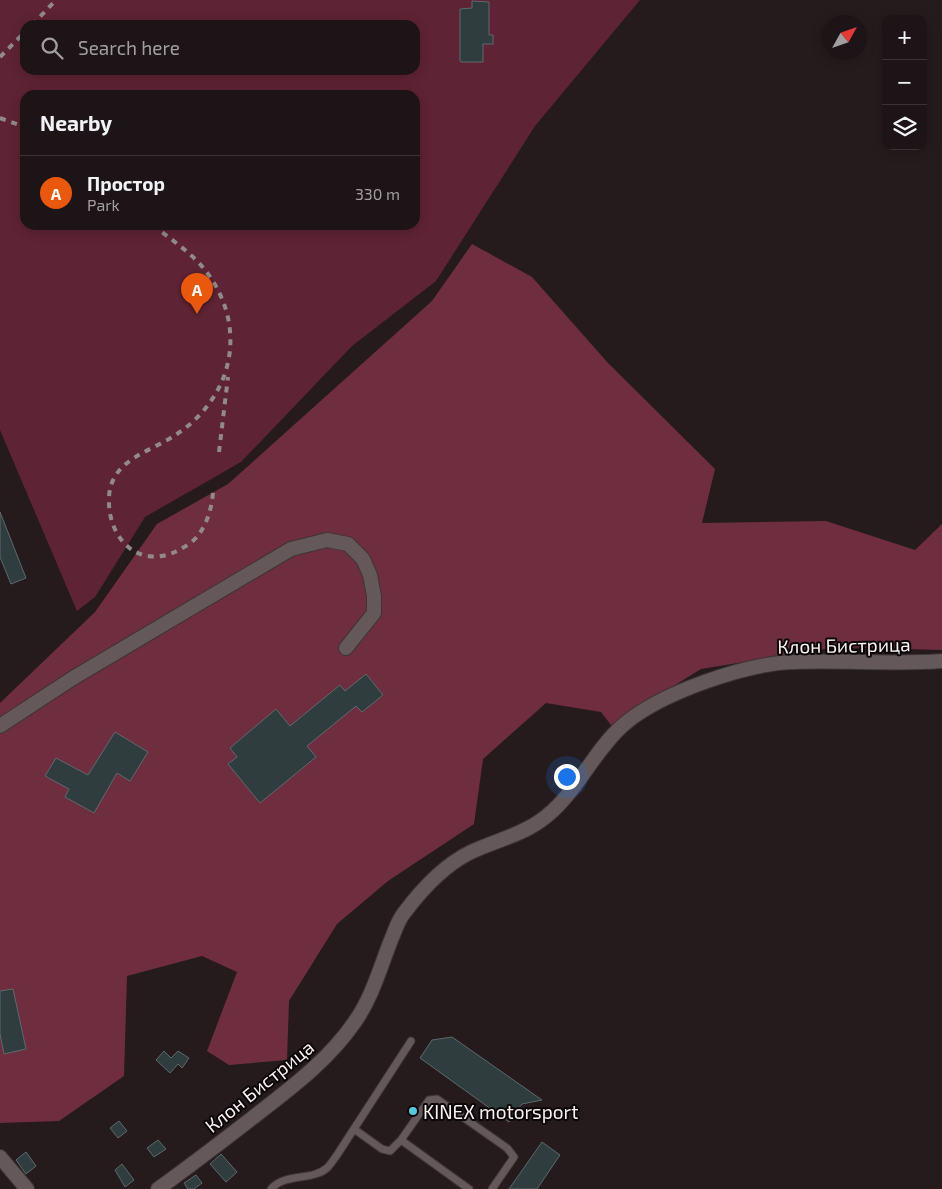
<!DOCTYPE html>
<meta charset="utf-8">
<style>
:root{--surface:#1c1416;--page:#251d1f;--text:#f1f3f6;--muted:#a09ea1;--line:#3a3335;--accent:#ea580c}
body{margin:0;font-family:"Exo 2",sans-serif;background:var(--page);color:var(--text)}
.controls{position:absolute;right:15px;top:15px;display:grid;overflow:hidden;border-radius:10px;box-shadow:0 2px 12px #0003}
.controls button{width:45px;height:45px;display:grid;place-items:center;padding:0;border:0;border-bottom:1px solid var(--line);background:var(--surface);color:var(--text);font:25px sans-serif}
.compass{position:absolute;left:822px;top:15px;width:45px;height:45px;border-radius:50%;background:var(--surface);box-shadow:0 2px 12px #0003;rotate:50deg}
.you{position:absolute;left:566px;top:776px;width:18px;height:18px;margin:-12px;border:4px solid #fff;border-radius:50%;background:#1a73e8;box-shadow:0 0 0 8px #1a73e833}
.badge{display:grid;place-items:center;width:32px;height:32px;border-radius:50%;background:var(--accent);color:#fff;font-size:16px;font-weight:700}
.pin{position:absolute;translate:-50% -41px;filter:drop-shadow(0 1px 2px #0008)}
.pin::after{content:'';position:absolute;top:26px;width:18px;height:15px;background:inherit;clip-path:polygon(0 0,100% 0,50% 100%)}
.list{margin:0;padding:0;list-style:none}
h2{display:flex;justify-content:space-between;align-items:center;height:65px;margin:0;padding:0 20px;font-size:21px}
h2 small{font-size:16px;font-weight:400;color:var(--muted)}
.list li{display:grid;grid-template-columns:32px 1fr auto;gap:15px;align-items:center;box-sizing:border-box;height:75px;padding:0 20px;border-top:1px solid var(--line)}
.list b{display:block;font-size:19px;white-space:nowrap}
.list p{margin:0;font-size:16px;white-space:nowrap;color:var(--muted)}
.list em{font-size:16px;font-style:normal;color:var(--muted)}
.icon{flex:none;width:28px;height:28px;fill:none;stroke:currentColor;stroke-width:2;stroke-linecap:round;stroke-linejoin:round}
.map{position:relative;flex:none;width:942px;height:1189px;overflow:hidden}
.search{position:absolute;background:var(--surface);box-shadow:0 2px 12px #0003;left:20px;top:20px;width:400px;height:55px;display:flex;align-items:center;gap:12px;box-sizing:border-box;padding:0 18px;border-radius:15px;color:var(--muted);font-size:19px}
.panel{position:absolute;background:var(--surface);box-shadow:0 2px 12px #0003;left:20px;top:90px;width:400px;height:140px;border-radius:15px}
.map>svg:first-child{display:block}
</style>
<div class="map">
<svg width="942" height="1189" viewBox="0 0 942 1189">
<rect width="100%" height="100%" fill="#251b1d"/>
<path fill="#5e2334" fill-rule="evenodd" d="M0,0H640L535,126L436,281L352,346L241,462L145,517L95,597L77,611L0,430ZM25,25H415V70H25ZM25,95H415V225H25Z"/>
<path fill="#6f2d40" d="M472,244L532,277L608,363L715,469L702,523L826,521L915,550L942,524V650L837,647L701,669L611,725L601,712L546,703L483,759L474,824L388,881L337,924L289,1001L287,1060L229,1065L207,1051L237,972L202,956L127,976L124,1076L59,1121L0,1123V703L95,612L157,524L228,484L432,301Z"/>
<path fill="#303d3f" stroke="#5c6a6c" d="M472,1L489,2V35H493V44H483V62H461L460,60V9L472,8Z
M0,512L26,578L11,584L0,557Z
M366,674L383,695L362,712L356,706L307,746L316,757L260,803L228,764L237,757L230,748L276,709L290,726L340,685L345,691Z
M115,732L148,752L130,781L117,773L94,813L65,797L69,789L45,776L56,758L88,775Z
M13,989L26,1049L4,1054L0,1034V991Z
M452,1037L542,1100L522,1104L509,1122L420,1058L432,1040Z
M164,1051L171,1058L178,1051L189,1058L182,1068L178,1064L170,1073L156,1060Z
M119,1121L127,1131L118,1138L110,1128Z
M158,1140L166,1149L154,1157L147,1148Z
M542,1142L560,1155L537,1189H509Z
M26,1152L36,1166L26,1174L16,1160Z
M221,1154L237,1172L226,1182L210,1164Z
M122,1164L134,1180L125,1187L115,1170Z
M196,1175L202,1183L194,1189H188L184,1183Z"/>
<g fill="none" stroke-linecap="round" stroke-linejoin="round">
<g stroke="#3d3536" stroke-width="9">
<path id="service" d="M354,1129L382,1149L390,1151L401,1140L429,1100L437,1099L507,1148L514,1157L492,1189
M401,1140L469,1189
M271,1189C284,1173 312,1181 327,1168C331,1164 334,1159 337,1155L411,1041"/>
</g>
<g stroke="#3d3536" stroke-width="16">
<path id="minor" d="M0,726L73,678L291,549L327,540L348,544L363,559L370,575L374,596V613L346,648
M0,1157L27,1189
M158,1189C190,1166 220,1143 251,1119C288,1090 327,1062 354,1023C372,998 380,968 391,940C395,931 398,920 404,913C422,889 444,865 471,852C494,841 519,836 540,821C575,797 591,754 622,726C659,693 747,663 795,662C845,660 893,665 942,661"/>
</g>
<use href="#service" stroke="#65585a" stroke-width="7"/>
<use href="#minor" stroke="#65585a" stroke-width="14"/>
<path stroke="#92898b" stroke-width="4" stroke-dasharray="6 6" stroke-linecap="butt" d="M32,25L56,0
M0,57L25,32
M0,118L25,127
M153,225C170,239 192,253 205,270C248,325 235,395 177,434C151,452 111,459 109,497C107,536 136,569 175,552C183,548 194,542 199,534C208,522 212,506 213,492
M219,452L228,377"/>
</g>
<circle fill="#54cadd" stroke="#0b0708" stroke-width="2" cx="413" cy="1111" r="5"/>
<g text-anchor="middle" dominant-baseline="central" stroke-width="4" stroke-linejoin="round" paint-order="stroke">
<g font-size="19" fill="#f9f1f2" stroke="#0b0708">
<text transform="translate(844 645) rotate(-1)">Клон Бистрица</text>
<text transform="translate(259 1086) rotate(-39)">Клон Бистрица</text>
</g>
<g font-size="19" fill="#f9f1f2" stroke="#0b0708" text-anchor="start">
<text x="423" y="1111">KINEX motorsport</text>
</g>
</g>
</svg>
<div class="controls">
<button>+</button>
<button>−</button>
<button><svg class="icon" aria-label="layers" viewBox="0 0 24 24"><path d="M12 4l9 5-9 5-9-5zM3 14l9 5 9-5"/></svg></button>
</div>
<svg class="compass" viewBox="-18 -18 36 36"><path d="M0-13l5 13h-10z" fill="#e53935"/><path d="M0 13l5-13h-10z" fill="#a09ea1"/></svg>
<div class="you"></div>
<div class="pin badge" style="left:197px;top:314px">A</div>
<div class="search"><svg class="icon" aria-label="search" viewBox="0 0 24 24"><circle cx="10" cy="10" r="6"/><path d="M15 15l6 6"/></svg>Search here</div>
<section class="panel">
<h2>Nearby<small></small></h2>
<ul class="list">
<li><span class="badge">A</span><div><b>Простор</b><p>Park</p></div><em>330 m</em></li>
</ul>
</section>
</div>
